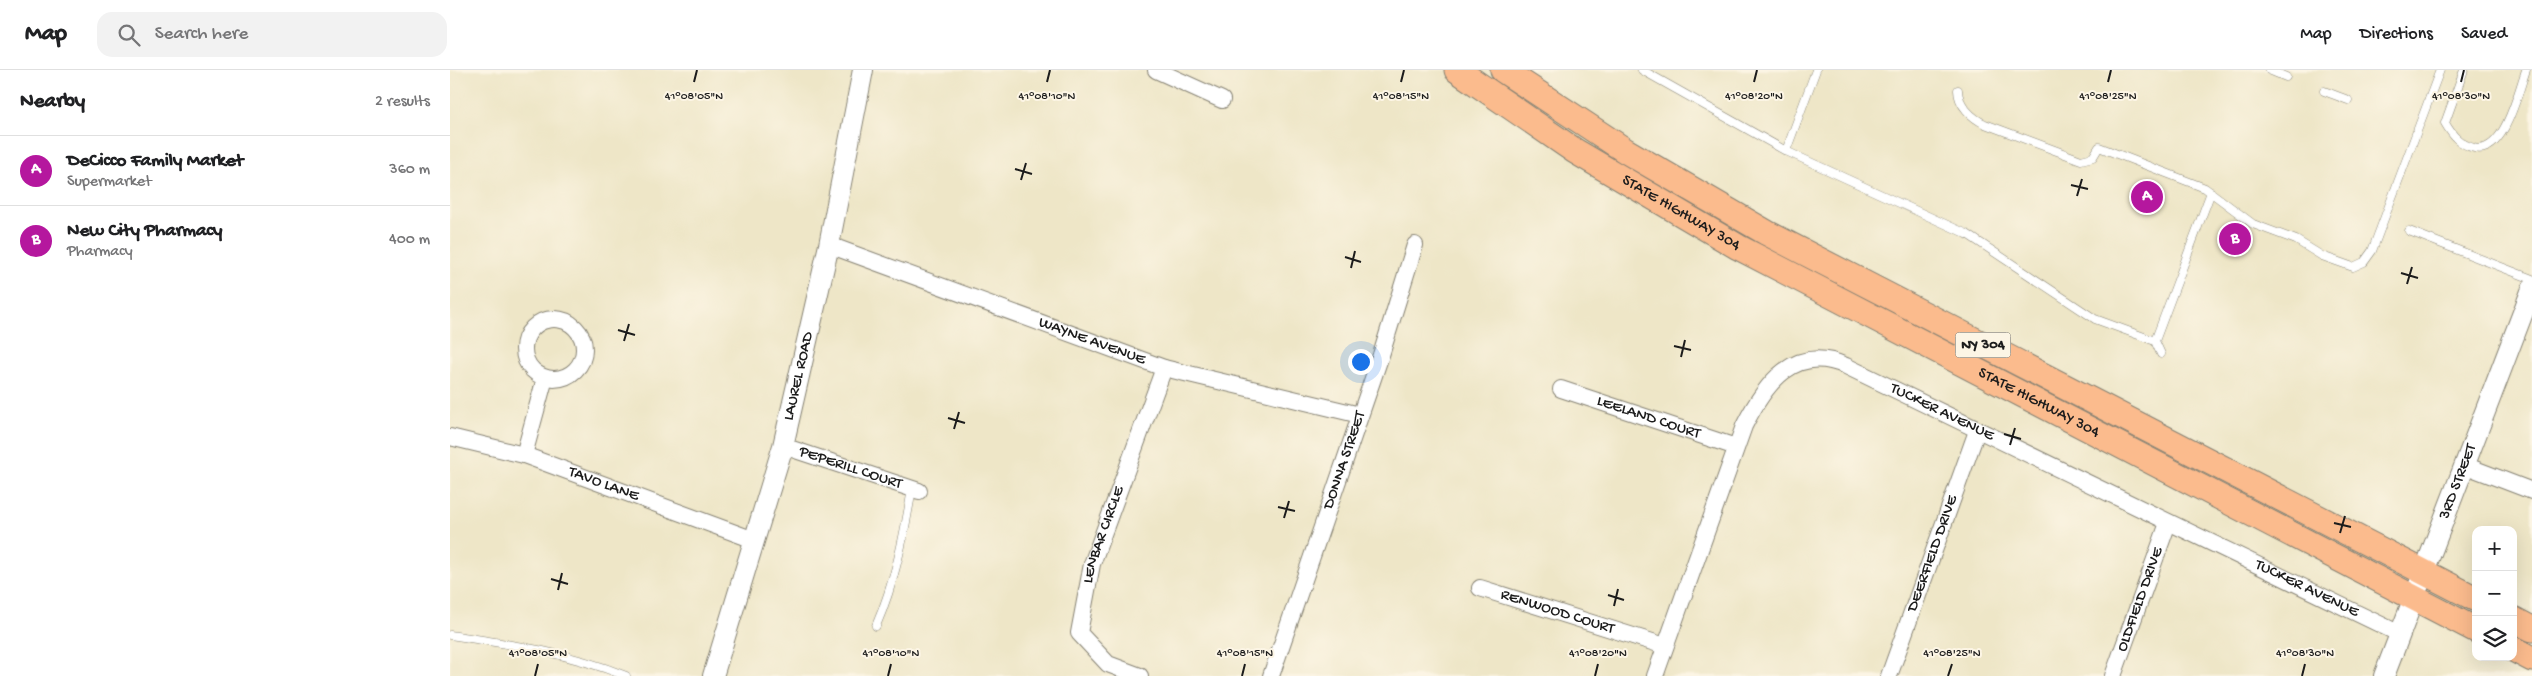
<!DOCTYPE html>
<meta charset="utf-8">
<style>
:root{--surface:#fff;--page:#f2f2f2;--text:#202124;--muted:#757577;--line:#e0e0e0;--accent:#b5179e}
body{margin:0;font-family:"Gochi Hand",sans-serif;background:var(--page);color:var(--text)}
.controls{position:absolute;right:15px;bottom:15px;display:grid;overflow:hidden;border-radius:10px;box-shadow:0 5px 20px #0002}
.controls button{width:45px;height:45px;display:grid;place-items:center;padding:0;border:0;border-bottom:1px solid var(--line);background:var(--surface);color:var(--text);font:25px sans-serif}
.you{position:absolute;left:910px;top:291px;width:18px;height:18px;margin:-12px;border:4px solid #fff;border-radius:50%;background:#1a73e8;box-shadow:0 0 0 8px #1a73e833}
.badge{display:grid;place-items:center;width:32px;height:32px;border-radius:50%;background:var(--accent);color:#fff;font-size:16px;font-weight:700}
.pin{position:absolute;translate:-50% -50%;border:2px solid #fff;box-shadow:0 1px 5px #0006}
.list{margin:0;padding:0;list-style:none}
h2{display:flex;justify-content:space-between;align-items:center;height:65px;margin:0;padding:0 20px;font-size:21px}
h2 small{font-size:16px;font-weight:400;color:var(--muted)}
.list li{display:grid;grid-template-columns:32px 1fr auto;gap:15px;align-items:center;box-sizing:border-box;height:70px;padding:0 20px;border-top:1px solid var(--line)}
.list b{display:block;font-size:19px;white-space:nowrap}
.list p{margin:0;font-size:16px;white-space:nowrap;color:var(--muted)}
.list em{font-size:16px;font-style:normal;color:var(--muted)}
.icon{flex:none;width:28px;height:28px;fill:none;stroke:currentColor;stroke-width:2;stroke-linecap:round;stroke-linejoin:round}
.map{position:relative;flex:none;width:2082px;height:606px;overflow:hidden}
header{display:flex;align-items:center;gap:30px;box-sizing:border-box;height:70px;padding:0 25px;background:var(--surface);border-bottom:1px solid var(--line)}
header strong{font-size:24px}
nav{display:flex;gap:28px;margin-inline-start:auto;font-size:18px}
.search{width:350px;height:45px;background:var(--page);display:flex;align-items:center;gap:12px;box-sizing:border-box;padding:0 18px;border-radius:15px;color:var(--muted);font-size:19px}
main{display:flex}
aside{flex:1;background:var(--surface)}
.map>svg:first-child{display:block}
</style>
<header>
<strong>Map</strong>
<div class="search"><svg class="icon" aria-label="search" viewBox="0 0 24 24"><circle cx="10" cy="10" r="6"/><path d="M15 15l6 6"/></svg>Search here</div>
<nav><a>Map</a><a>Directions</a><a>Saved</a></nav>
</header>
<main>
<aside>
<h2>Nearby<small>2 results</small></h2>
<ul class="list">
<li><span class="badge">A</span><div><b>DeCicco Family Market</b><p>Supermarket</p></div><em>360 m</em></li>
<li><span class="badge">B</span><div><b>New City Pharmacy</b><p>Pharmacy</p></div><em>400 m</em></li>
</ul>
</aside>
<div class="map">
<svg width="2082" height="606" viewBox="0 0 2082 606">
<rect width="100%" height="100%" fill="#fcf5e5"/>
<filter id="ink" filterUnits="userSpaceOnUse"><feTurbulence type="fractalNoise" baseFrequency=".02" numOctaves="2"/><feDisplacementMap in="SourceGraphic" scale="10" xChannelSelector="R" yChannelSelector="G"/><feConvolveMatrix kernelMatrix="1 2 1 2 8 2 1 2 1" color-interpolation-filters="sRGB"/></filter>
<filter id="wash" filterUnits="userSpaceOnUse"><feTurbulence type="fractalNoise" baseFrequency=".0096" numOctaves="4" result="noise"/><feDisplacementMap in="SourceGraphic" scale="20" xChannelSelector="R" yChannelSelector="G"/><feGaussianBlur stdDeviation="1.12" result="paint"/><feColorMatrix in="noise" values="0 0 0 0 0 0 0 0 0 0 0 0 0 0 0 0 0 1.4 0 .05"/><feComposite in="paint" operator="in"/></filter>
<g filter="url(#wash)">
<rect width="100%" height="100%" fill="#eee6c7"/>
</g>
<g filter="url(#ink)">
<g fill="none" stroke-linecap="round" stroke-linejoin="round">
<g stroke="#858172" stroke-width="9">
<path id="service" d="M1192,0L1336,81L1366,0
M1819,0L1836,7
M2014,0L1995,53C2002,65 2009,74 2024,78C2054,86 2068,22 2076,0
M1508,20C1508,35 1522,48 1535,54L1631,90L1643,87L1649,77L1755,118L1803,154L1846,170L1872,186L1903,197L1914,192L1922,181L1990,0
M1874,21L1898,30
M1336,81L1517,164L1645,249L1705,271
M1959,161L2082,209
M1711,284L1705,271L1761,122
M426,556C445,512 454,466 462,419
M0,565C60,574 120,583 176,606"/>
</g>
<g stroke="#858172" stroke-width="18">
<g id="minor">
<path d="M706,0L772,30"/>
<path id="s1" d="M379,175L714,298L910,345"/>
<circle cx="104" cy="279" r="30"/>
<path id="s2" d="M1111,319L1286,377"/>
<path id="s3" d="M0,367L74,385L304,470"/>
<path id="s4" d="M333,376L469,421"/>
<path d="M74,385L95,308"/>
<path d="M2014,395L2082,421"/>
<path id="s5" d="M1030,518L1215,576"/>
<path id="s6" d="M690,606L658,594L629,563L642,494L714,298"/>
<path id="s7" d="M821,606L931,285L965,175"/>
<path id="s8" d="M1205,606L1294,356C1315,314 1344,273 1396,296L1950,564"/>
<path id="s9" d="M1439,606L1527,361"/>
<path id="s10" d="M1663,606L1718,453"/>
</g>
</g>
<g stroke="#858172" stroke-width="22">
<g id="tertiary">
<path id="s11" d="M263,606L333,376L379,175L413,0"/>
<path id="s12" d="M1934,606L2082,219"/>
</g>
</g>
<g stroke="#858172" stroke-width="27">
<g id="primary">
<path id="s13" d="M1007,0L1125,81L1288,177L2026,560"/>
<path d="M1053,0L1176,81L1317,163L2026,529"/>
<path d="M2063,549L2082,559"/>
<path d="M2063,579L2082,589"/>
</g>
</g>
<use href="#service" stroke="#fff" stroke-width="8"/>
<use href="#minor" stroke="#fff" stroke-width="16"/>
<use href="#tertiary" stroke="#fff" stroke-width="20"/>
<use href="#primary" stroke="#fbbb8d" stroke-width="25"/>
</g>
</g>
<path fill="none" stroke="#1c1c1c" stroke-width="2" d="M244,12L247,0M597,12L600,0M951,12L954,0M1304,12L1307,0M1658,12L1661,0M2011,12L2014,0M565,99L582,104M571,110L576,93M1621,115L1638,119M1627,126L1632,109M895,187L911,192M901,198L905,181M1951,203L1968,208M1957,214L1962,197M168,260L185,265M174,271L179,254M1224,276L1241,280M1231,287L1235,270M498,348L515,353M504,359L509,342M1554,364L1571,369M1560,375L1565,358M828,437L845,441M834,448L839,431M1884,453L1901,457M1890,463L1895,446M101,509L118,514M108,520L112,503M1158,525L1174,530M1164,536L1168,519M85,606L88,594M438,606L441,594M792,606L795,594M1145,606L1148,594M1498,606L1502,594M1852,606L1855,594"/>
<g text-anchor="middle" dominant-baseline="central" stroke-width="4" stroke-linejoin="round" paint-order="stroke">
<rect fill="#fcf5e5" stroke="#5f5d58" stroke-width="1" x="1505.5" y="262.5" width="55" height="25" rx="4"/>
<g font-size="15" font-weight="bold" fill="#1c1c1c">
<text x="1533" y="275">NY 304</text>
</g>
<g font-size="16" fill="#1c1c1c" stroke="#fcf5e5">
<text stroke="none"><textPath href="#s13" startOffset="266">STATE HIGHWAY 304</textPath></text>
<text stroke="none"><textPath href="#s1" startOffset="280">WAYNE AVENUE</textPath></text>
<text stroke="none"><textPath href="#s11" startOffset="312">LAUREL ROAD</textPath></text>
<text stroke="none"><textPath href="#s13" startOffset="671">STATE HIGHWAY 304</textPath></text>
<text stroke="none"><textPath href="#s8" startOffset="506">TUCKER AVENUE</textPath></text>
<text stroke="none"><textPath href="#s2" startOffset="92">LEELAND COURT</textPath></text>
<text stroke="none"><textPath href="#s7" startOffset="228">DONNA STREET</textPath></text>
<text stroke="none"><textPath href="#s4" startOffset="71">PEPERILL COURT</textPath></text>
<text stroke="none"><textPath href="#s12" startOffset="208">3RD STREET</textPath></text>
<text stroke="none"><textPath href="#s3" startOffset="161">TAVO LANE</textPath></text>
<text stroke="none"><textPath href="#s6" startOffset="178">LENBAR CIRCLE</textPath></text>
<text stroke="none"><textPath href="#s9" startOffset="130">DEERFIELD DRIVE</textPath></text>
<text stroke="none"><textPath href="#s8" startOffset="911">TUCKER AVENUE</textPath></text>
<text stroke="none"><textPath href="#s10" startOffset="81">OLDFIELD DRIVE</textPath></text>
<text stroke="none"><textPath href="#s5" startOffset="81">RENWOOD COURT</textPath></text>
</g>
</g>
<g font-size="12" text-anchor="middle" fill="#1c1c1c" stroke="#fcf5e5" stroke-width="4" stroke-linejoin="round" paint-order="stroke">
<text x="244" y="29">41°08'05"N</text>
<text x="597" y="29">41°08'10"N</text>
<text x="951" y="29">41°08'15"N</text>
<text x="1304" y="29">41°08'20"N</text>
<text x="1658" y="29">41°08'25"N</text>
<text x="2011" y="29">41°08'30"N</text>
<text x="88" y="586">41°08'05"N</text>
<text x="441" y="586">41°08'10"N</text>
<text x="795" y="586">41°08'15"N</text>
<text x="1148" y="586">41°08'20"N</text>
<text x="1502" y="586">41°08'25"N</text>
<text x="1855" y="586">41°08'30"N</text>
</g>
</svg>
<div class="controls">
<button>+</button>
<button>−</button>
<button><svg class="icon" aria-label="layers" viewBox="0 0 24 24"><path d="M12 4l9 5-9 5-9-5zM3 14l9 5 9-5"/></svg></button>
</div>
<div class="you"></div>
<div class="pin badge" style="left:1697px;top:127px">A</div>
<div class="pin badge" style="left:1785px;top:169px">B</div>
</div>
</main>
